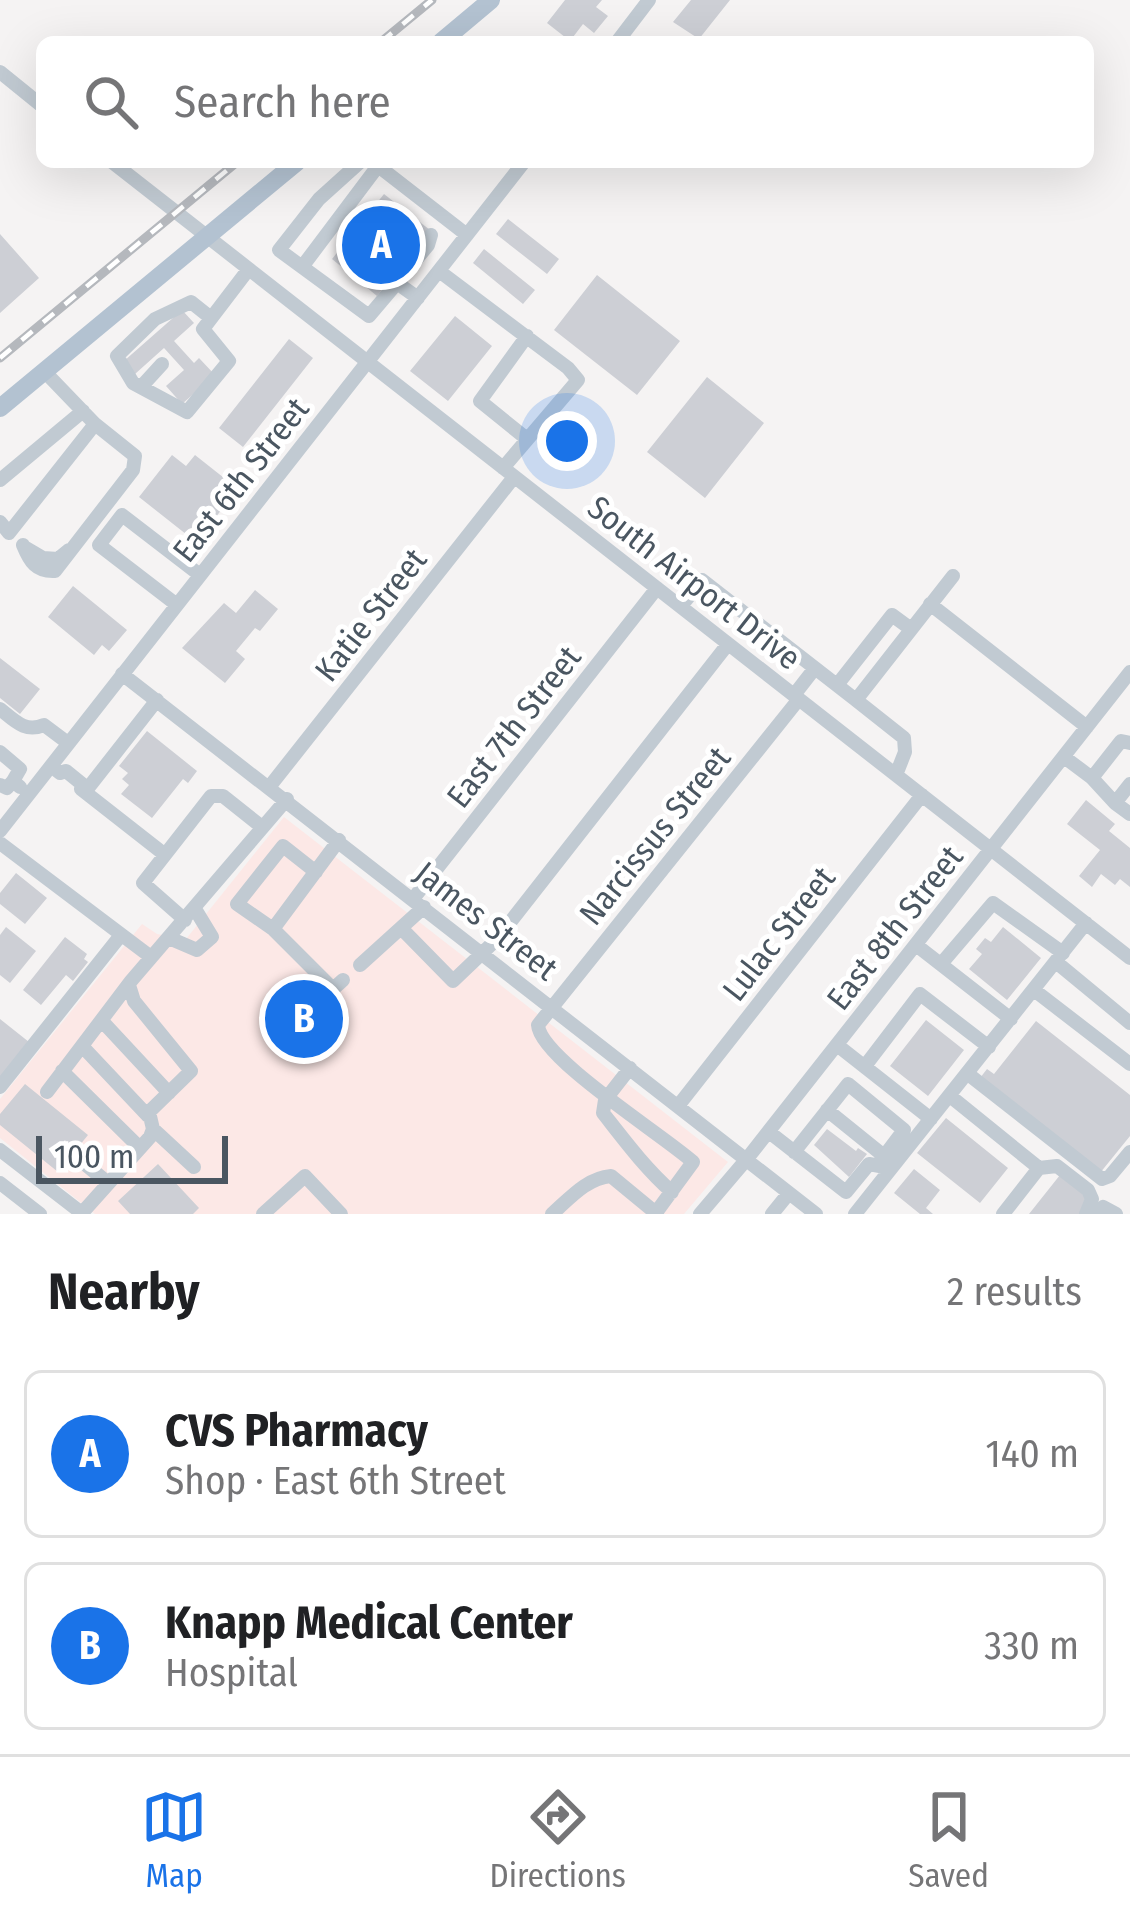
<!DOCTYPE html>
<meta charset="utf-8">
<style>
:root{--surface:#fff;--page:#f2f2f2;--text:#202124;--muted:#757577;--line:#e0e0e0;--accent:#1a73e8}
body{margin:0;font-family:"Fira Sans Condensed",sans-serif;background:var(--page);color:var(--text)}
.scale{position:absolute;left:36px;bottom:30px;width:192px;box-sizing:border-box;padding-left:12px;border:6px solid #4a5661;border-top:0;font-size:33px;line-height:42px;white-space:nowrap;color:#4a5661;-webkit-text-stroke:9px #fff;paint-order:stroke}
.you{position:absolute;left:567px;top:441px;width:42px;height:42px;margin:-30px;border:9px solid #fff;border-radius:50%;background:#1a73e8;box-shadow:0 0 0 18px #1a73e833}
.badge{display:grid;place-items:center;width:78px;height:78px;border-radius:50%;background:var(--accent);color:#fff;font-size:39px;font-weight:700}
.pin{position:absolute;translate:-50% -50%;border:6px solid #fff;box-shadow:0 3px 12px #0006}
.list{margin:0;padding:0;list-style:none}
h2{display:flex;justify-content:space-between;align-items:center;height:156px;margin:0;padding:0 48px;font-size:51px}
h2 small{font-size:39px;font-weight:400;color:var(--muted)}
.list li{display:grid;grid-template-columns:78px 1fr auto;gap:36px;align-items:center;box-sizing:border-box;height:168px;margin:0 24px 24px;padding:0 24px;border:3px solid var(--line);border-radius:18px}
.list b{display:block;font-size:45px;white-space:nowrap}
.list p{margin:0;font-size:39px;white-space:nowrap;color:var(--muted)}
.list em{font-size:39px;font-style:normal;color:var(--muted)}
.icon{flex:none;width:66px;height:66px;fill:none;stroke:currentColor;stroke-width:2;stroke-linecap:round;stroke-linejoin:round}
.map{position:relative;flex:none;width:1130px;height:1214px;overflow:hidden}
.search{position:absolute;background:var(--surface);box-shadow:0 12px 48px #0002;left:36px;right:36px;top:36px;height:132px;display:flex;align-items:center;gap:30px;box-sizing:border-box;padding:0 42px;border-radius:18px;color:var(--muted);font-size:45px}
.sheet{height:540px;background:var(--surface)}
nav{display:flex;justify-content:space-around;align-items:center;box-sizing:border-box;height:168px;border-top:3px solid var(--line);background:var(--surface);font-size:33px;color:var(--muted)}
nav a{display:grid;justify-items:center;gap:6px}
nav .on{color:var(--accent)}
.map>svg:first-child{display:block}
</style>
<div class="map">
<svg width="1130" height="1214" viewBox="0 0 1130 1214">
<rect width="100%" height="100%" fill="#f5f3f3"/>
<path fill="#fce8e6" d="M284,817L728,1162L684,1214H95L0,1138V1099L142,924L157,934L186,939Z"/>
<path fill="#cdcfd5" d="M565,0H602L596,7L608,16L594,33L583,24L570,41L547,23Z
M691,0H730L699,39L673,22Z
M384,194L430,230L377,296L332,259Z
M508,219L559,259L547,274L496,234Z
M0,234L39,278L0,313Z
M484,249L535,290L523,304L473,263Z
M597,275L680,341L637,395L554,330Z
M182,310L194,323L174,341L194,363L199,358L215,375L182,404L166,386L184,370L164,348L135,374L124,361Z
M455,316L492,346L448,401L410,371Z
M289,339L313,358L243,447L219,428Z
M707,377L764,423L705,498L647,452Z
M172,455L186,466L195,455L238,489L196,542L139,497Z
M73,586L127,630L109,651L102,645L94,655L48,617Z
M255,590L278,609L260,631L255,628L236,651L245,659L225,683L182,648L224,603L236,613Z
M0,658L40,689L20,714L0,698Z
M147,731L197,771L188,783L183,779L152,818L121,794L129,785L122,779L128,773L119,766Z
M1086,800L1115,824L1109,831L1130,848V887L1120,879L1115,885L1101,874L1092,887L1079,876L1100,850L1067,824Z
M16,873L47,898L25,924L0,904V893Z
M6,927L36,951L10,983L0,975V935Z
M1003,927L1041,958L1007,1000L969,969L982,954L976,949L985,938L991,942Z
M65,937L87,954L84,959L88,962L73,981L66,975L41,1005L23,990Z
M0,1019L29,1042L0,1077Z
M926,1020L964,1050L928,1096L890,1066Z
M1036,1021L1130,1095V1136L1100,1173L980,1078L987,1069L994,1074Z
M25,1084L88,1135L58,1172L0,1125V1114Z
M946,1118L1008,1168L980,1203L917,1153Z
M827,1129L856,1151L858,1148L867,1154L849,1177L814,1145Z
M158,1164L199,1208L193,1214H130L118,1201Z
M914,1169L940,1190L926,1208L933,1214H920L894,1193Z
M1060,1175L1091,1200L1080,1214H1029Z"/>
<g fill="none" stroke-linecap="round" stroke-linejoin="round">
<path stroke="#c1cad2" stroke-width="14" d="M617,42L649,0
M0,72L42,106
M112,162L1130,958
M360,162L319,199L279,250L369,316L397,283L418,298
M373,162L467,235
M302,267L378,166
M439,271L568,368L578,380L503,468
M397,283L428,245L431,235
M211,318L191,302L155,319L117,356L133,383L187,412L229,361L203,329L248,270
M527,336L480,401L527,439
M141,387L162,364
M0,480L83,411
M0,522L9,533L95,424L44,371
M23,545C30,562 36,572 55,571L133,470L135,456L95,424
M26,548L43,558L58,559L69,550
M930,604L1087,727
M177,605L99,545L122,515L200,575
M681,606L702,580L856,700
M122,674L816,1214
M837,685L892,615L911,629
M794,695L815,668
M0,709C15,721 25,733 44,725L68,743
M0,752L20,769L13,781
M1064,757L1092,778L1121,741L1130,743
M51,766L60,773L66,771L82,784L81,789L164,854
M896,775L905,752L904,738L856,700L953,576
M1092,778L1115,803
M1130,784L1115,803L1130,814
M0,785L7,788L13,781L20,787
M270,786L514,477
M85,792L157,700
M0,831L524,162
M339,840L273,929L333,989L343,980
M0,843L151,957
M413,899L657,588
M185,920L143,883L211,796H223L262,827
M273,929L237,904L283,846L316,872
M402,929L453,981L497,939L728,644
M169,938L197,950L212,937L195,909
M916,945L1011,1019
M1056,962L1130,1023
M941,964L993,903L1063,953
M360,965L424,907
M1034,990L1130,1064
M102,1021L169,1093
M837,1045L931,1119
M82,1046L148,1116
M865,1066L920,994L989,1047
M630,1068L605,1100L603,1113C625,1141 645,1168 672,1192
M62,1071L140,1148
M968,1074L1102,1179L1110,1176L1130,1152
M0,1087L121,935
M47,1092L131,981L287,799
M950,1096L1039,1168L1003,1214
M678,1106L922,795
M827,1110L884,1156
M153,1129L194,1167
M769,1132L846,1192L869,1164L885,1167
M0,1150L83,1214
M794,1152L848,1084L904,1130L879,1163
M85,1164L108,1183
M1039,1168L1057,1166L1088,1190L1092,1199L1086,1214
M0,1183L40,1214
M82,1213L150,1137L153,1129L149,1112L191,1071L134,1001L129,985
M263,1214L305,1176L341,1214
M552,1214C570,1198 587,1178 611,1176L657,1214
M655,1214L693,1162C663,1135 540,1058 538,1025L799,699
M700,1214L746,1160L1130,672
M772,1214L789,1193
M855,1214L1086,923
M1097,1214L1103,1207L1116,1214"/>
<path stroke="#b3c2d1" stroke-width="18" d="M441,42L491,0
M0,408L297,162"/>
<g stroke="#b5b8bd" stroke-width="9">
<path id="rail" d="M381,42L432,0
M0,358L237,162"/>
</g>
<use href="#rail" stroke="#fff" stroke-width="4.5" stroke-dasharray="14" stroke-linecap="butt"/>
</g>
<g text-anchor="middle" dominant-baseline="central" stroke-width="10" stroke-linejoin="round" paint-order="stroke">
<g font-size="33" fill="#4a5661" stroke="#fff">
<text transform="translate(241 480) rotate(-52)">East 6th Street</text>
<text transform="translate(694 583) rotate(38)">South Airport Drive</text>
<text transform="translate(371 615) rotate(-52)">Katie Street</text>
<text transform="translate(514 727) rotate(-52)">East 7th Street</text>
<text transform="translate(655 836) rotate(-51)">Narcissus Street</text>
<text transform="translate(486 921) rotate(38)">James Street</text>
<text transform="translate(895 928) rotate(-52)">East 8th Street</text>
<text transform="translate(779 934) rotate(-52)">Lulac Street</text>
</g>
</g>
</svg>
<div class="scale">100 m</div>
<div class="you"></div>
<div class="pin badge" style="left:381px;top:245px">A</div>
<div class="pin badge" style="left:304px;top:1019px">B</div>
<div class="search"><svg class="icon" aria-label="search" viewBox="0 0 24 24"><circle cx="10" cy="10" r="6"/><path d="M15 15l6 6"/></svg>Search here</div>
</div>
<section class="sheet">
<h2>Nearby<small>2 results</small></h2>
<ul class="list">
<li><span class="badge">A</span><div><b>CVS Pharmacy</b><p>Shop · East 6th Street</p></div><em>140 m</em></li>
<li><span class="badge">B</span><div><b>Knapp Medical Center</b><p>Hospital</p></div><em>330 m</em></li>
</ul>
</section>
<nav>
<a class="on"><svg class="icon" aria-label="map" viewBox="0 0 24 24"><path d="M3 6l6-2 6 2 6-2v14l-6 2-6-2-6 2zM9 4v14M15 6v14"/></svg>Map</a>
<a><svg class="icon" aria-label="directions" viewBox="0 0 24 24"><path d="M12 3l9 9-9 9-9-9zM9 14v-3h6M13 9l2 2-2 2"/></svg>Directions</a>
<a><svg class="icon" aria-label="saved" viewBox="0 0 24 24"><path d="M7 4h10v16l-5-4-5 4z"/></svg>Saved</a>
</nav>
